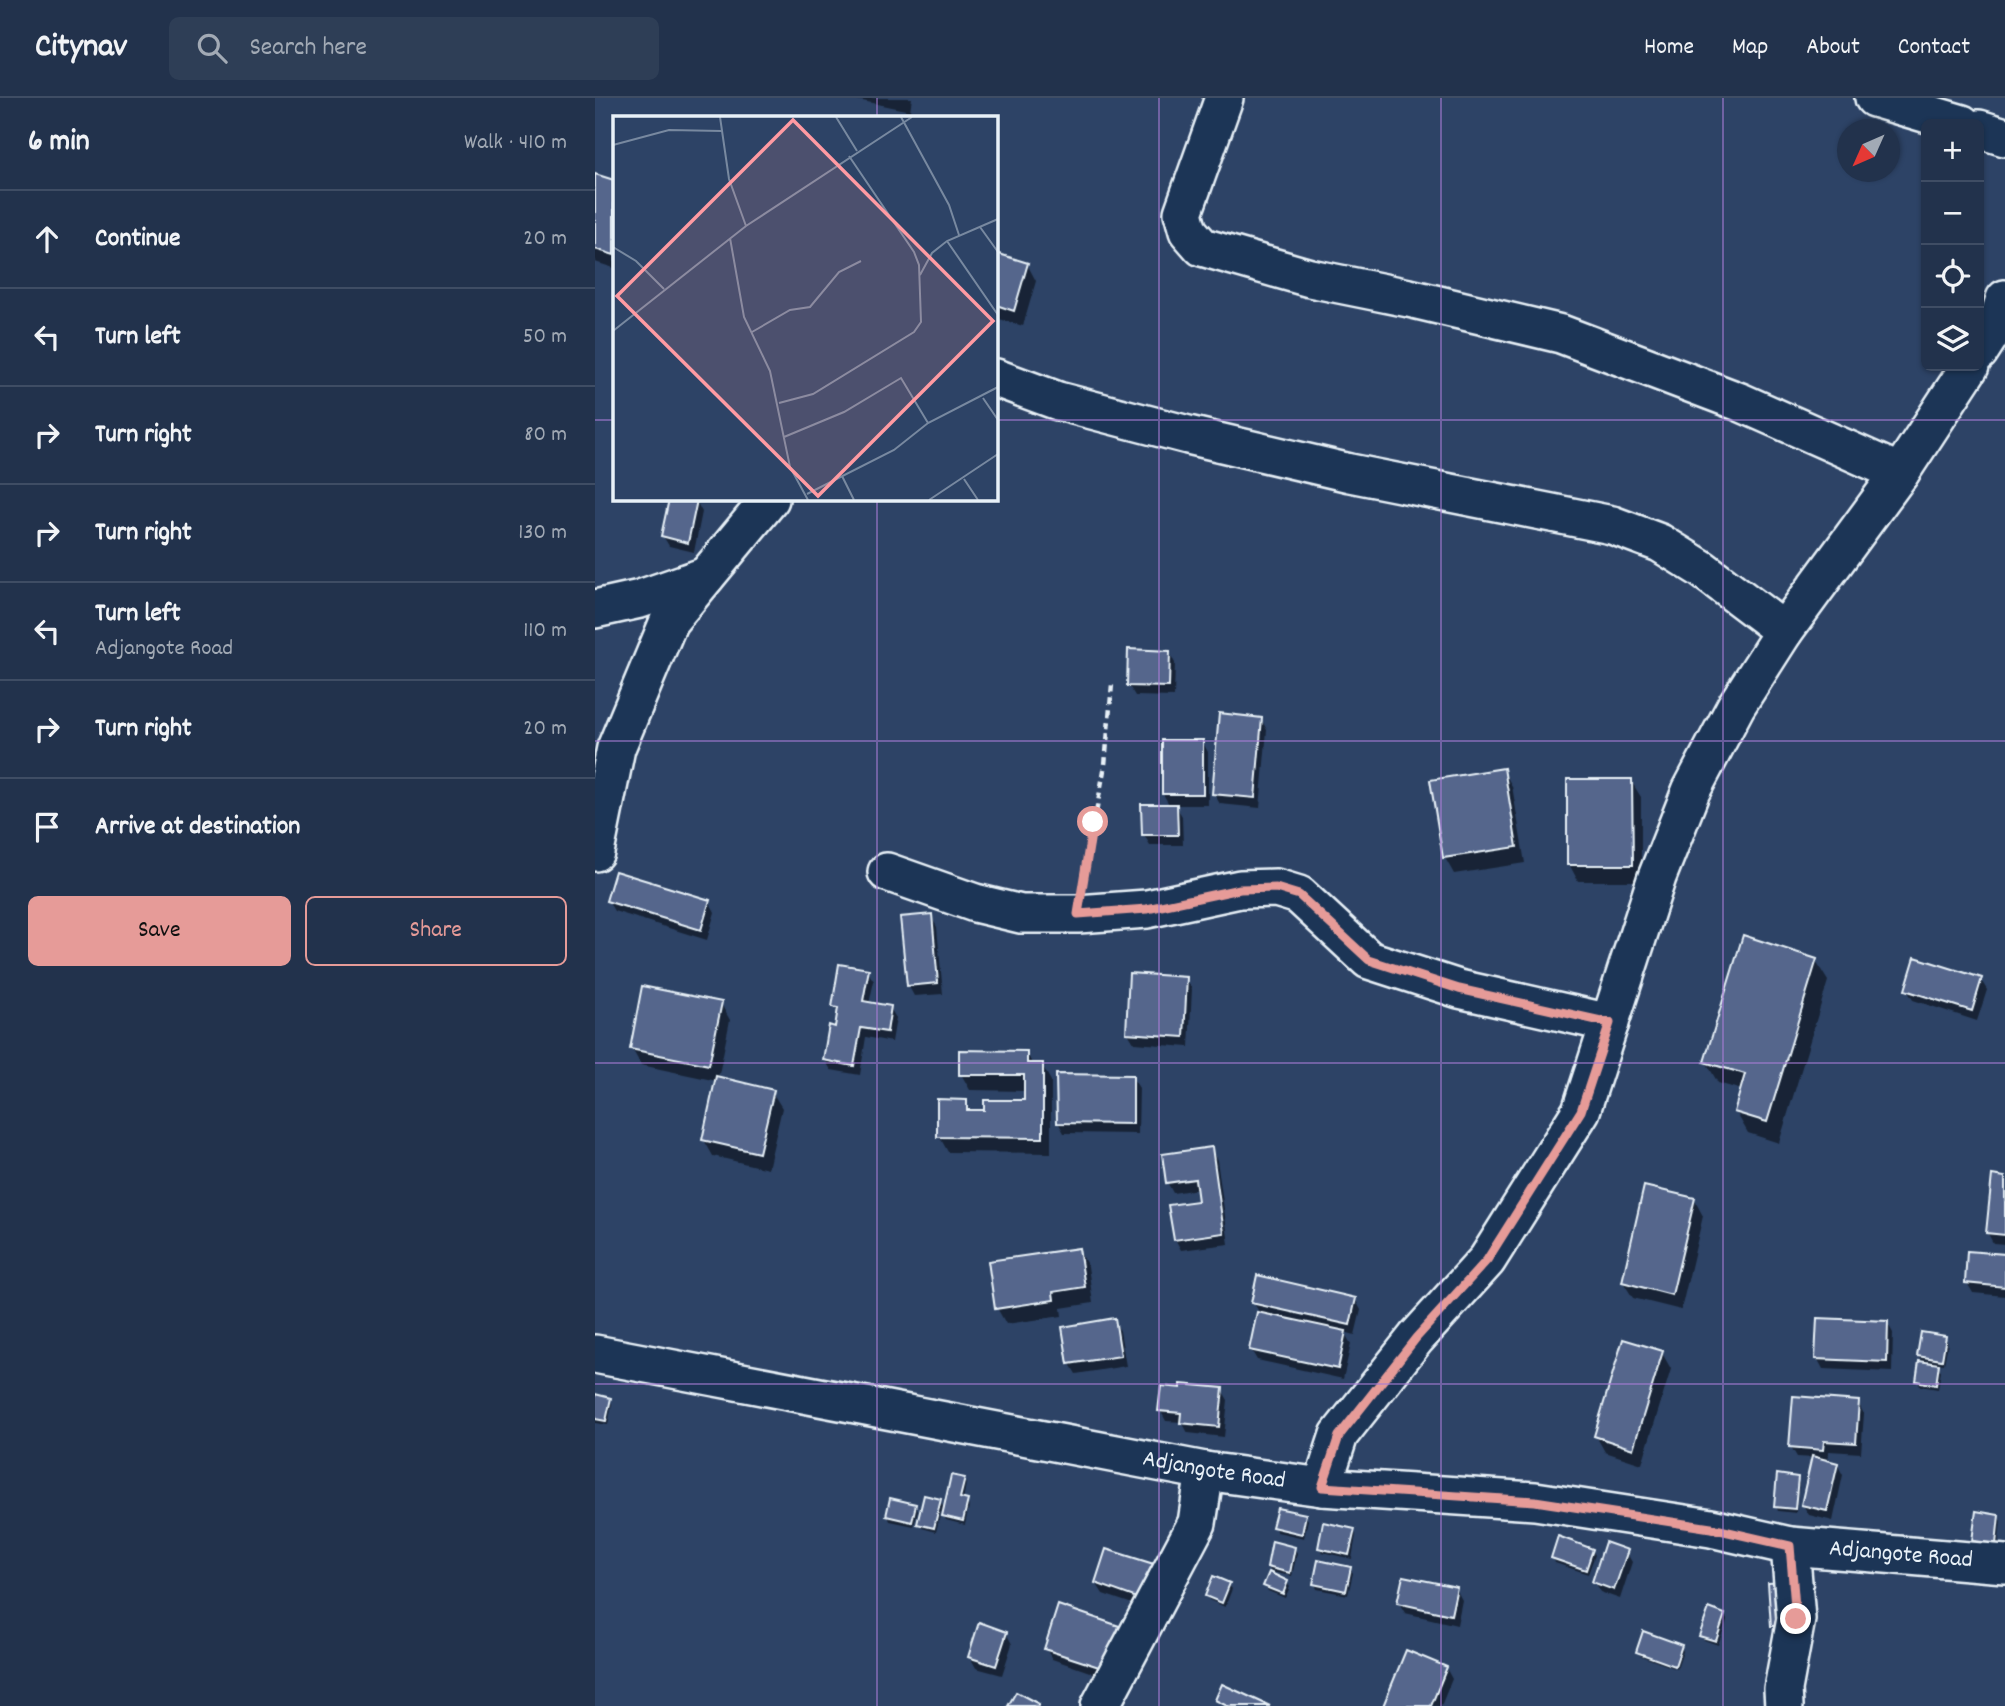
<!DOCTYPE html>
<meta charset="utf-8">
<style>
:root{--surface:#22324c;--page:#2e3e56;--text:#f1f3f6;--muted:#a2aab5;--line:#3f4d64;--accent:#e69b98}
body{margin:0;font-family:Dekko,sans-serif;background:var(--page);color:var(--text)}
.controls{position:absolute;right:21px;top:21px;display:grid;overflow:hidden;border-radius:10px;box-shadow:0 2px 5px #0004}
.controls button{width:63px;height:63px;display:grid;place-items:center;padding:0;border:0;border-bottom:2px solid var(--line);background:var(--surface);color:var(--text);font:35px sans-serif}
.compass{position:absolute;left:1242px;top:21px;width:63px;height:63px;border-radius:50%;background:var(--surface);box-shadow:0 2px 5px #0004;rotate:225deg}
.stop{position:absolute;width:21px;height:21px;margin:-16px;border:5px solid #e69b98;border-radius:50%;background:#fff}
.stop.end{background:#e69b98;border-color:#fff;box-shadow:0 2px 7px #0008}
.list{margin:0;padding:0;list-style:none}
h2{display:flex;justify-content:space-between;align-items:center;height:91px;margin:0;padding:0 28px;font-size:30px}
h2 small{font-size:23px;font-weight:400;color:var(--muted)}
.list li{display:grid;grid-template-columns:46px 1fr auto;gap:21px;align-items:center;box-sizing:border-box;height:98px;padding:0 28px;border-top:2px solid var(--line)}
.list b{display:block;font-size:26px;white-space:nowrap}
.list p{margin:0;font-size:23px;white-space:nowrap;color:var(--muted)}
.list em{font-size:23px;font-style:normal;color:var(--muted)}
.actions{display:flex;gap:14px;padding:21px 28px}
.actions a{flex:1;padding:16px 0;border:2px solid var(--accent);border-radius:10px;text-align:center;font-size:24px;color:var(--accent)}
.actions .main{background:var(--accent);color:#111}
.icon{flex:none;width:38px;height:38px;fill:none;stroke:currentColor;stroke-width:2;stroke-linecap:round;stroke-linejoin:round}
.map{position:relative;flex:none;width:1410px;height:1608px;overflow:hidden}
header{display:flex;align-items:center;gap:42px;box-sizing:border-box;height:98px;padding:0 35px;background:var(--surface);border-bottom:2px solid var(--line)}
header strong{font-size:33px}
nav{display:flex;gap:38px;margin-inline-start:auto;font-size:24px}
.search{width:490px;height:63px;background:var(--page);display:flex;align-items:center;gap:18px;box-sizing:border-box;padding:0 24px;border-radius:10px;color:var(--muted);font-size:26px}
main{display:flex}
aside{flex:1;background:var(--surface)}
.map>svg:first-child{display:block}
</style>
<header>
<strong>Citynav</strong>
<div class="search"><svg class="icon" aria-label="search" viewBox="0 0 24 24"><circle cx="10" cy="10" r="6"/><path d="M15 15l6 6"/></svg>Search here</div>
<nav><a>Home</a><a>Map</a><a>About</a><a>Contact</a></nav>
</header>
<main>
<aside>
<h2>6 min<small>Walk · 410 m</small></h2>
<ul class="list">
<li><svg class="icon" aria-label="ahead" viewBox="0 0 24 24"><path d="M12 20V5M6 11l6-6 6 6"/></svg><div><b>Continue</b></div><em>20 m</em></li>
<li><svg class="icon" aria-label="left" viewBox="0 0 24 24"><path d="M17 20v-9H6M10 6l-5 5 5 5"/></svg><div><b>Turn left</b></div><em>50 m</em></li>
<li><svg class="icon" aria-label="right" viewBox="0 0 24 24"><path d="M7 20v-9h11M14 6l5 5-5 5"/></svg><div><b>Turn right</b></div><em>80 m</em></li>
<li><svg class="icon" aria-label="right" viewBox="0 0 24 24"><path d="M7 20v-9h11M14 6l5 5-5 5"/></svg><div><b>Turn right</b></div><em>130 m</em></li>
<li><svg class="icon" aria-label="left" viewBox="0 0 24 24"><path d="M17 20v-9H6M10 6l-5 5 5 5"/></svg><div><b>Turn left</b><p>Adjangote Road</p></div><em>110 m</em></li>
<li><svg class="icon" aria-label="right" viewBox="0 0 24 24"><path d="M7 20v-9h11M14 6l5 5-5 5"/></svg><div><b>Turn right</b></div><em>20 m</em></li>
<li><svg class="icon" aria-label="arrive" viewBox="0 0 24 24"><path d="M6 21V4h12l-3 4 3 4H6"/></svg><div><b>Arrive at destination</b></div></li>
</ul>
<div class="actions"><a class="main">Save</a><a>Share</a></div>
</aside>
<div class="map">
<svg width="1410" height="1608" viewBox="0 0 1410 1608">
<rect width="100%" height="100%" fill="#2d4366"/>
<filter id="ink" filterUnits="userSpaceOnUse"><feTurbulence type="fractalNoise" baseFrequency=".0143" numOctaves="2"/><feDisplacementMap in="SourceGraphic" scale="14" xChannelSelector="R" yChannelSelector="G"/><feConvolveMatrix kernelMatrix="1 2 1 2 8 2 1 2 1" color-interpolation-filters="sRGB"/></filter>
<g filter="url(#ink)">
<path fill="#0007" d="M253,0H317L315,13Z
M0,78L19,84V170L0,164Z
M401,157L432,166L441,183L428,228L401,220Z
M76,401L101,403L107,414L99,454L74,448L68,438Z
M574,554L580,565L579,599L540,598L534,588Z
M666,621L672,632L665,710L625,706L619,696Z
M607,643L613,654V707H580L587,718L588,747H555L549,737L575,708L568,696Z
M908,672L917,688L930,765L859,776L850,760Z
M1036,683L1046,699V783H983L974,766Z
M13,803H114L120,814L112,842L19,813Z
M336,818L342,829L348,896L319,898L313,887Z
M1220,862L1233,883L1184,1045L1153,1035L1141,1014L1147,992L1123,985L1111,964Z
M272,873L279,883L274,906L295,910L301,920L297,944L271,939L265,977L236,972L230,962L242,931L244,916L239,908Z
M591,881L597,891L594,949L539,945L533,935Z
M1386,882L1392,892L1382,923L1318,902L1312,892Z
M126,906L135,922L123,981L177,994L187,1010L173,1071L118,1058L109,1042L122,983L46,967L37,951Z
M431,954L438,967H447L456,983V1055L353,1054L344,1038L370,1004L376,1014H391L431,1004V993L375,992L366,976Z
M537,979L544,990L543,1036L469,1035L463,1024Z
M616,1051L622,1062L634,1146L586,1152L580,1141L605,1104L603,1091L578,1095L572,1084Z
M1399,1079L1410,1081V1146L1398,1145L1392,1134Z
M1099,1101L1108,1118L1086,1212L1038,1200L1028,1184Z
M483,1152L493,1168L498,1205L466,1210L467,1218L411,1226L402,1210Z
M1374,1155L1410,1158V1198L1378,1195L1372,1185Z
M760,1201L766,1212L760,1237L749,1234L756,1246L748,1281L662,1262L656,1252L666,1217L658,1204Z
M519,1222L525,1233L531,1268L481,1276L475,1266L469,1231Z
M1292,1224L1298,1235L1297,1274L1228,1271L1222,1260Z
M1350,1240L1353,1245L1349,1266L1342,1265L1346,1273L1343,1291L1325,1288L1323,1283L1328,1265L1324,1257Z
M1067,1255L1076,1271L1047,1366L1010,1354L1001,1338Z
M627,1292L633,1302L629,1339L593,1335L587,1324L571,1323L565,1312Z
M0,1298L14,1301L17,1306L13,1327L0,1325Z
M1263,1305L1269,1316L1266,1355L1234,1353L1233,1364L1242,1366L1248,1377L1238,1423L1214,1417L1208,1407L1219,1360L1202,1359L1196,1349Z
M1201,1381L1204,1385L1201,1415L1183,1413L1181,1408Z
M369,1382L371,1386L368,1402L374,1408L370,1427L351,1422L346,1413L341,1434L327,1430L324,1425L345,1403L350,1412Z
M320,1408L323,1412L319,1428L295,1423L293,1418Z
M710,1418L713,1422L709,1440L682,1434L679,1429Z
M1403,1418L1406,1423L1403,1450L1382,1447L1379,1442Z
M759,1433L761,1437L757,1461L727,1454L724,1450Z
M699,1450L702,1455L697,1478L676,1474L673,1469Z
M997,1452L1000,1457L993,1476L960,1465L958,1460Z
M512,1453L558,1513L508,1496L501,1485Z
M1031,1454L1037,1464L1025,1501L1005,1494L999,1484Z
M755,1471L758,1475L753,1497L722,1491L720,1486Z
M692,1484L695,1489L690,1500L673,1493L670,1488Z
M634,1487L637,1491L630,1509L614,1502L612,1498Z
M861,1491L867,1502L862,1527L810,1515L804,1505Z
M1129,1517L1132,1522L1123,1547L1109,1542L1106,1537Z
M523,1529L529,1540L515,1581L457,1561L451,1551Z
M411,1535L417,1546L407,1577L381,1570L375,1559Z
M1086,1548L1088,1553L1082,1571L1046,1558L1043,1554Z
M851,1570L857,1581L846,1608H789Z"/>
<path fill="#55668c" stroke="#e8f1f8" stroke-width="2" d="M0,76L19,82V157L0,151Z
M401,155L433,165L419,213L401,207Z
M74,401L102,402L93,445L66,438Z
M533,551L575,553L574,589L532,588Z
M624,615L667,620L660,700L617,696Z
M567,642H608V696H567Z
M909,670L922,749L848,760L835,682Z
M972,681H1037L1038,767H972Z
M546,706H582L583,737H547Z
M20,773L115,802L106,832L11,803Z
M337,816L343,885L312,888L305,819Z
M1148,837L1222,861L1172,1024L1139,1014L1150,976L1109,964Z
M1320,859L1387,880L1377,913L1310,892Z
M244,866L274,871L268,903L296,908L292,934L266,930L259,968L228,962L234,927L240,929L243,910L237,909Z
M534,875L592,879L589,939L531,935Z
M47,888L127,904L114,967L35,951Z
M364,952L432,953V965H448V1040L342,1039V1001L372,1002V1012H389V1002H429V977H364Z
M461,976L538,977V1026L462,1025Z
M121,978L179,992L164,1055L107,1042Z
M617,1049L629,1135L579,1142L573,1107L603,1103L600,1081L571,1085L567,1056Z
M1397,1077L1410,1079V1137L1391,1135Z
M1049,1088L1100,1100L1077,1197L1027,1184Z
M484,1150L490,1189L458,1194L459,1202L400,1211L393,1163Z
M1372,1153L1410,1156V1189L1370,1185Z
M662,1177L761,1200L755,1227L656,1205Z
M662,1214L751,1233L743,1271L654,1252Z
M520,1220L526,1258L473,1266L467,1229Z
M1222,1220L1293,1223L1292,1264L1220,1261Z
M1326,1234L1351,1238L1347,1262L1322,1258Z
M1028,1241L1068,1253L1038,1351L999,1338Z
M1324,1263L1344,1266L1341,1287L1321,1283Z
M586,1286L628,1290L624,1329L585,1325L586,1315L563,1313L566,1288L586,1290Z
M0,1296L16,1300L11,1323L0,1321Z
M1198,1298L1264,1303L1261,1345L1229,1343L1228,1352L1194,1349Z
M1217,1358L1243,1365L1232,1413L1206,1407Z
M1182,1376L1203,1379L1200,1411L1179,1409Z
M356,1377L370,1380L365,1400L373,1402L368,1423L347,1418Z
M329,1397L346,1401L339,1430L322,1426Z
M295,1400L321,1406L317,1424L291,1418Z
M682,1410L711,1416L707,1436L677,1429Z
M1381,1413L1404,1417L1401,1446L1377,1443Z
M728,1424L760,1431L754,1457L723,1450Z
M963,1438L998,1451L991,1472L956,1460Z
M677,1443L700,1449L695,1475L672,1469Z
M1010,1444L1033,1452L1019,1492L997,1484Z
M511,1451L565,1468L553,1504L500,1485Z
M723,1462L756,1469L751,1493L718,1486Z
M674,1474L693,1483L688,1496L668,1488Z
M618,1478L635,1485L627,1505L610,1498Z
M808,1478L862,1489L856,1517L802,1505Z
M1192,1484L1194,1528H1176L1173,1485Z
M463,1507L524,1528L510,1571L449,1551Z
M1114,1510L1130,1516L1121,1543L1104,1538Z
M384,1524L412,1534L401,1568L373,1559Z
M1048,1533L1087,1547L1080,1568L1041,1554Z
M811,1552L852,1569L836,1608H788Z
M627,1586L675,1608H632L620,1602Z
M421,1594L444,1606L443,1608H413Z"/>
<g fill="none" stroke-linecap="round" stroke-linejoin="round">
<g stroke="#e8f1f8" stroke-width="42">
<g id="minor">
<path d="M629,0L588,115L593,133L607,149L715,180L814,200L966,236L1145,304L1305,375"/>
<path d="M1279,0L1367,26"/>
<path d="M1384,31L1410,39"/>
<path d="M1384,254L1402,226L1410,201"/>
<path d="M401,280L463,303L593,337L755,375L1017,427L1065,445L1107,471L1189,533"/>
<path d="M0,511L45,501L111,478"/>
<path d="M0,754L21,650L74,523L175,401"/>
<path d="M292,774L380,805L426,816H483L552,811L645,791L681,790L704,797L774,862L864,891L1015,925"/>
<path id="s1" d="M0,1256L610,1373L727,1389L940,1403L1116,1430L1195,1448L1410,1466"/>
<path d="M727,1389L744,1337L821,1240L892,1162L986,1013L1062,779L1096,693L1141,608L1189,533L1305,375L1375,268"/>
<path d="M505,1608L602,1425L610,1373"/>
<path d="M1189,1608L1188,1591L1201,1521L1195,1448"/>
</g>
</g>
<path stroke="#e8f1f8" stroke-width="4.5" stroke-dasharray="7 5" stroke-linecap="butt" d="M488,784L510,667L517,586"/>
<use href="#minor" stroke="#1d3557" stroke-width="37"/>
</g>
</g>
<g fill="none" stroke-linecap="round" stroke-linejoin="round" filter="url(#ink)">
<path stroke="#e69b98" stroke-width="9" d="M498,724L483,816L552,811L645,791L681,790L704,797L774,862L864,891L1015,925L986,1013L892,1162L821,1240L744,1338L727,1389L940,1403L1116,1430L1195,1448L1201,1521"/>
</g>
<path fill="none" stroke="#a77bd6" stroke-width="2" stroke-opacity="0.55" d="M282,0V19M564,0V1608M846,0V1608M1128,0V1608M0,322H19M401,322H1410M282,401V1608M0,643H1410M0,965H1410M0,1286H1410"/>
<g text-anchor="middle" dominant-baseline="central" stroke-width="5" stroke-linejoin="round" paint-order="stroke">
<g font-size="24" fill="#e8f1f8" stroke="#1d3557">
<text stroke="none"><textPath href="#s1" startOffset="630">Adjangote Road</textPath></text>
<text stroke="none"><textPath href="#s1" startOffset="1323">Adjangote Road</textPath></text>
</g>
</g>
<g transform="translate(18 18)">
<rect width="385" height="385" fill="#2d4366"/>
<path fill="none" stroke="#7889a0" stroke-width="2" d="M107,1L116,63L133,110M223,1L244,35M288,1L336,89L346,119M0,29L56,14L109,15M367,111L385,136M117,122L131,201L157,255L177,351L195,384M334,125L385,199M0,131L23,145L51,173M307,159L319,137L334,125L385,103M0,215L133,110L299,1M139,216L177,194L197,191L226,156L248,145M370,282L385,304M166,287L200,278L301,216L308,206L306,149L301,136L236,40M171,321L231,296L288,262L315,307M229,360L241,384M351,363L365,384M194,378L281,334L315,307L385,271M316,384L385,338"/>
<path fill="#ff9aa2" fill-opacity="0.15" stroke="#ff9aa2" stroke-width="3.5" d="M180,4L380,205L205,380L4,180Z"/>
<rect width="385" height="385" fill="none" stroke="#e8f1f8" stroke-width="3.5"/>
</g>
</svg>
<div class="controls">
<button>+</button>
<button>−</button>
<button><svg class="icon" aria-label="locate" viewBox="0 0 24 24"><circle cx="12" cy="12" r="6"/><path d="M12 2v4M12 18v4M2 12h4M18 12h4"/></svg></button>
<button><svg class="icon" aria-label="layers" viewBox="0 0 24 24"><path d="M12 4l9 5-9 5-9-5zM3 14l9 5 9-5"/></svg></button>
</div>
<svg class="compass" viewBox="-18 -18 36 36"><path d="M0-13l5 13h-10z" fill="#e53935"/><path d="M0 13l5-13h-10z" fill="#a2aab5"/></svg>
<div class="stop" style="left:498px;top:724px"></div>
<div class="stop end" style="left:1201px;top:1521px"></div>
</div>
</main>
